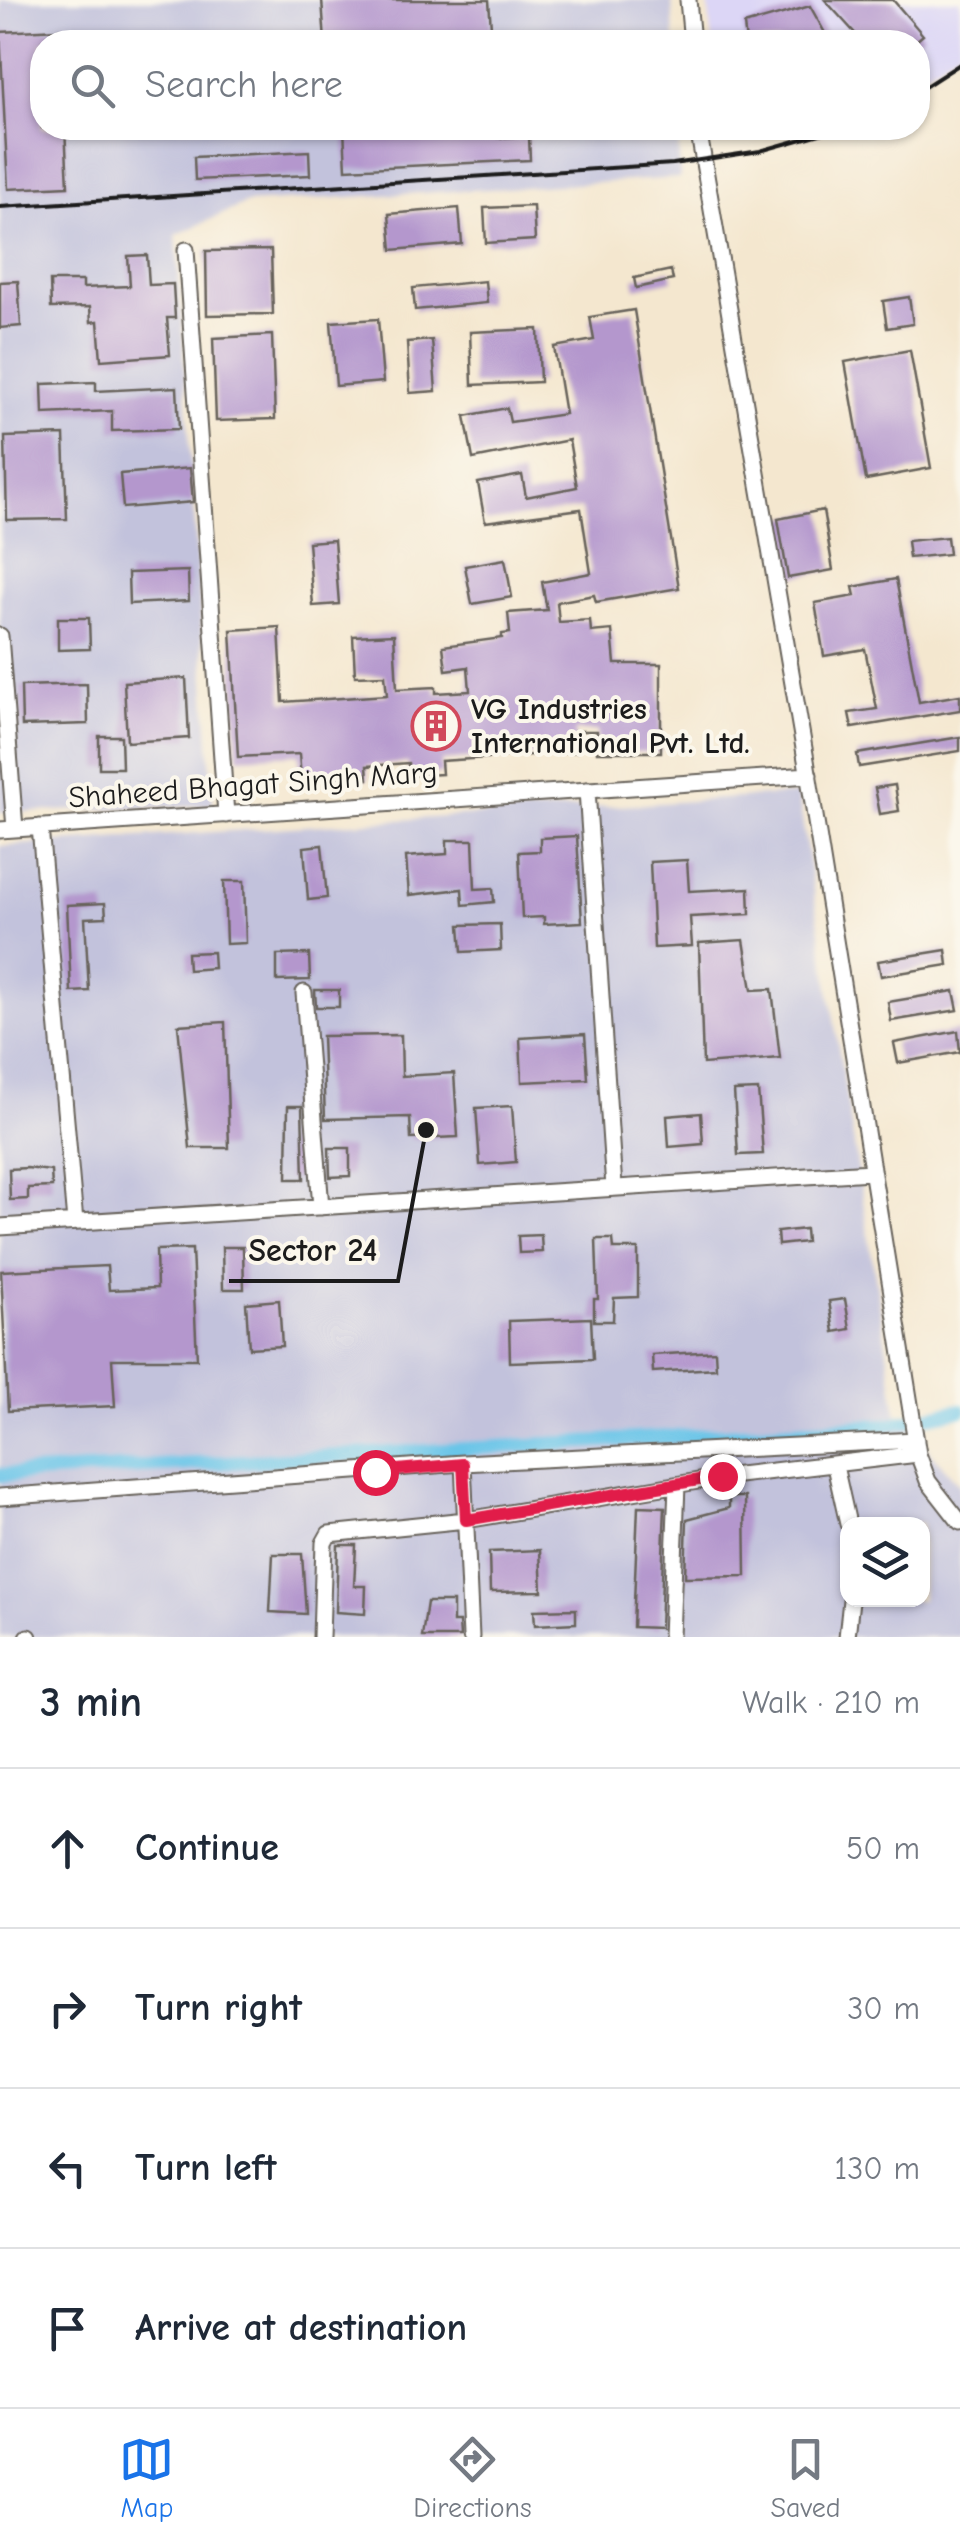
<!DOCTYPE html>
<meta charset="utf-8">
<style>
:root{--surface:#fff;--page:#f6f6f7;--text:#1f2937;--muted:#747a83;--line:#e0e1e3;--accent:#1a73e8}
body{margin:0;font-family:"Comic Neue",sans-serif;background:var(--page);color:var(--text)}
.controls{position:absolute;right:30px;bottom:30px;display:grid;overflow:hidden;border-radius:20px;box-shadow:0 2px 8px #0004}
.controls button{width:90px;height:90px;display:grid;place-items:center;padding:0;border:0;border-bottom:2px solid var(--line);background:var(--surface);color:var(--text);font:50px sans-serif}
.stop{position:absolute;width:30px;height:30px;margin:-22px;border:8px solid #e11d48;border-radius:50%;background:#fff}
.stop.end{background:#e11d48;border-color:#fff;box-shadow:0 2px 10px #0008}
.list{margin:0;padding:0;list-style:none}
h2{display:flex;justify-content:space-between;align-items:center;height:130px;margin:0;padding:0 40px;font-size:42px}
h2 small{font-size:32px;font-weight:400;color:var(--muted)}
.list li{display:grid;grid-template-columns:65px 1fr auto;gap:30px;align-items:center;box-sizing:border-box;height:160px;padding:0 40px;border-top:2px solid var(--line)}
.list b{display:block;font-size:38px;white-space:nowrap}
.list em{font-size:32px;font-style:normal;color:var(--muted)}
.icon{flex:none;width:55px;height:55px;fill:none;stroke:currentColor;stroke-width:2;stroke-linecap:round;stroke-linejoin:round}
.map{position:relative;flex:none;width:960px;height:1637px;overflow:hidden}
.search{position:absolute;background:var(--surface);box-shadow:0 2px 8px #0004;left:30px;right:30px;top:30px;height:110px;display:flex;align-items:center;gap:25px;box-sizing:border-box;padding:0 35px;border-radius:40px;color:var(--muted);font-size:38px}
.sheet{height:770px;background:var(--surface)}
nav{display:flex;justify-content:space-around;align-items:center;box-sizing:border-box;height:140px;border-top:2px solid var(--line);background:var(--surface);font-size:28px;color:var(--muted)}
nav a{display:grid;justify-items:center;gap:5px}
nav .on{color:var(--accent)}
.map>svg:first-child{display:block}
</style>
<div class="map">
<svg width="960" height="1637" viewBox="0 0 960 1637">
<rect width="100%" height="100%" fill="#fbf7ec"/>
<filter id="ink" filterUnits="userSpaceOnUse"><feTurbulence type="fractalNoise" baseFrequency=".01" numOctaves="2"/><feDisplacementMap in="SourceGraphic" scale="20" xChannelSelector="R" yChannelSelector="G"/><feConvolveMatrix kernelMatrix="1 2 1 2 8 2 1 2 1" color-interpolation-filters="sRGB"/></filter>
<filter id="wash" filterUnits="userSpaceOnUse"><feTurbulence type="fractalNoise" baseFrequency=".0048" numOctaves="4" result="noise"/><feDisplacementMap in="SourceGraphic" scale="40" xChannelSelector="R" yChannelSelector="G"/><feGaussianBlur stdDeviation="2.25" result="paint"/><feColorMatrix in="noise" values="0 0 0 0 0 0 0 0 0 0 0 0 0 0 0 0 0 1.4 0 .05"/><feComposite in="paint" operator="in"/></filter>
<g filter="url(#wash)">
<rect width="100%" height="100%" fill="#f4e7cf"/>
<path fill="#dcd6f6" d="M708,0H960V49L918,78V42H712Z"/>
<path fill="#c2c2dc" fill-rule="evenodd" d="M0,0H672L674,42H42V128H678L680,178L247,203L176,235L213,805L0,813Z
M798,794L897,1414L960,1485V1637H0V846ZM848,1524H922V1600H848Z"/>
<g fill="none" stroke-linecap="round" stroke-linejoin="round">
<path stroke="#6ac5e8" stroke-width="14" d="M0,1475L886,1425L960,1410"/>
</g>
<g id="blocks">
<path fill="#b497cd" d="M322,0H489L492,42H325Z
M825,0H893L923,35L915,42H863Z
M810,6L830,42H746L744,25Z
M59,29L60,42H42V128H65L68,186L8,189L0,32Z
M344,128H497L498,138L529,136L530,160L346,169Z
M309,151L310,175L195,180L194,157Z
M533,206L535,240L486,243L484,208Z
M459,208L462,244L392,250L389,214Z
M271,250L273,314L207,315L206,251Z
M147,255L149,285L173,284L175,318H167L170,355L101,360L98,321L91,322L90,307L51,308L50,281H83V288L130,286L128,256Z
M671,270L673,280L636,288L634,278Z
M18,281L21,326L0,328V282Z
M485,281L487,303L415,310L413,288Z
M909,297L913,324L887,328L883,301Z
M634,310L679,588L596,602L594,595L557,602L559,622L590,620L591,632L612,630L615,664H661V752H597V731H575L576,752L441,761L442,774L409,776L408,763L367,766L368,779L357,780V775L301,778L299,754L238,757L231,630L279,627L283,702L387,695L385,675L355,676L353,636L394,634L397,689L436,687V693L470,691L468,667L446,670L443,646L502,638V634L510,633L508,613L547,610L542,582L591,573L581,509L485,522L478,483L522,475L526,497L577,487L569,440L473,459L465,416L507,408L510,422L565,414L554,347L594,340L590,317Z
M378,319L383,382L336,386L331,322Z
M538,329L540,382L472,385L470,332Z
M272,335L275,419L216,421L213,338Z
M432,340L436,391L410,393L407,342Z
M910,350L931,468L866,480L845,362Z
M96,382V391L177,387L179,429L112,431V411L43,414L42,384Z
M64,435L67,519L7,520L5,437Z
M190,468L193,502L123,508L120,474Z
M823,510L833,570L788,578L778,519Z
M947,537L949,554L909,558L907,541Z
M334,540L339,604L313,606L308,542Z
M505,559L512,597L472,604L465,566Z
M188,571L189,601L129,604L128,573Z
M896,579L919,702L960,695V710L852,728L849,713L877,709L865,649L824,656L815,603L855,596L853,587Z
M58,618H89L90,649L58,650Z
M186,678L189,738L127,742L124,682Z
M87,684L88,724L22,726L21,686Z
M99,736H121L122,768H99Z
M960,737V751L859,767L857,754Z
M895,785L899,811L880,814L875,788Z
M577,836L582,922L544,924V917L522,918L519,852L540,851V838Z
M447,840H473L475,889L493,888L494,902L463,905L462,889L409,895L406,857L447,854Z
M322,845L327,898L308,900L304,847Z
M687,860L689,891L749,888L750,914L690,917L692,946L654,948L650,862Z
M224,881H244L246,943L226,944Z
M105,903L106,917L85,918L89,991L71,992L67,905Z
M500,924L501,950L462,952L460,925Z
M744,940L752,990L772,989L780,1058L703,1064L699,943Z
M946,950L948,965L881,976L878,961Z
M213,952L214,968L188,970L187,953Z
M309,954L310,980L277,981V955Z
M315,990H339V1007H316Z
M954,991L958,1010L891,1021L888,1002Z
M225,1022L229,1148H190L178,1025Z
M958,1031L960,1052L898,1063L894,1043Z
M585,1034L588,1079L522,1082L520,1038Z
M401,1035L402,1076L454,1073L458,1137L411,1139L410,1117L325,1119L322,1036Z
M758,1090L763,1154L738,1155L734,1091Z
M288,1106H302L304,1179H287Z
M512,1106L516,1162L480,1165L476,1108Z
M701,1113L703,1144L669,1147L667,1116Z
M329,1148H350V1176L330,1177Z
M27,1168L51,1171L52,1187L28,1188V1199L10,1200L9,1169Z
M805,1229L806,1242L778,1245L777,1232Z
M541,1235L542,1252L519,1253L518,1236Z
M596,1239H613L614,1249H638V1297L614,1298L613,1321H594V1299H598Z
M222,1247H243L244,1289H223Z
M192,1249L197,1359H112L115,1406L8,1411L1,1271L107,1266L109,1290L157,1288L156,1250Z
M845,1299L850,1329L834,1332L829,1301Z
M279,1300L282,1346L249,1348L246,1303Z
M591,1318L593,1359L510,1362L509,1321Z
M715,1351L716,1368L653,1372L652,1355Z
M729,1497H745L746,1576L685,1577L687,1519L729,1508Z
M638,1506L665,1507L660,1628L633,1627Z
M338,1545H356L354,1586H366L365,1614L336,1612Z
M540,1550L542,1591L490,1592L489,1552Z
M273,1554H302L306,1614L270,1612Z
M427,1602H453V1622H459L460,1637H422Z
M576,1609V1623L535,1625L534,1610Z"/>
</g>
</g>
<g filter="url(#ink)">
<use href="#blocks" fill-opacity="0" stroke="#68635b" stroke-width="2.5"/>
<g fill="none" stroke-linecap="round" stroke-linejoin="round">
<g stroke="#68635b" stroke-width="19">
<path id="minor" d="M688,0L692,42
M698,128L806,760L918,1454L928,1481L960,1522
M186,250L226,815
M0,636L15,829
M587,790L614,1188
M40,827L75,1222
M0,830L809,775
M304,993L321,1207
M0,1227L871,1172
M463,1463L471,1637
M835,1466L848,1524
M0,1497L463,1463L916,1440
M28,1637H29
M321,1637L324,1543L329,1534L466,1520L722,1477L918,1454
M671,1637L677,1485
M847,1637L851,1600"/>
</g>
<use href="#minor" stroke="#fff" stroke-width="15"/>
<path stroke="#1c1c1c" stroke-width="4" d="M918,91L960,64
M0,207L673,164L760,151L841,128"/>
</g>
</g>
<g fill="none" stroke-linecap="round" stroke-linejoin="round" filter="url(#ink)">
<path stroke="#e11d48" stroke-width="12" d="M375,1472L463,1464L466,1520L722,1476"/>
</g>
<defs>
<g id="building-ring" transform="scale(2.5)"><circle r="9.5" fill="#fbf7ec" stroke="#d1495b" stroke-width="1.5"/><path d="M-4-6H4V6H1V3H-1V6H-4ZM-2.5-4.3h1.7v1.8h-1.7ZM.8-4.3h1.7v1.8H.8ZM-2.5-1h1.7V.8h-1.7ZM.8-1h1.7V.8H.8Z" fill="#d1495b"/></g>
</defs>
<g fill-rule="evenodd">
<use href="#building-ring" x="436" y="726"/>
</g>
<g text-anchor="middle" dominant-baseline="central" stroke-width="8" stroke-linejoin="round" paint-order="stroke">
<g font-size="30" font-weight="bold" fill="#1c1c1c" stroke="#fbf7ec" text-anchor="start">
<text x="471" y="709">VG Industries<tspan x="471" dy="34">International Pvt. Ltd.</tspan></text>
</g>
<g font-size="30" fill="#1c1c1c" stroke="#fbf7ec">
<text transform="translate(253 785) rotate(-4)">Shaheed Bhagat Singh Marg</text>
</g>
</g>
<path fill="none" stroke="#1c1c1c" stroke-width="4" d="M426 1130L398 1281H229"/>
<circle fill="#1c1c1c" stroke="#fbf7ec" stroke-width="4" cx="426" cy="1130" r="10"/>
<g font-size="32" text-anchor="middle" font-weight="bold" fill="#1c1c1c" stroke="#fbf7ec" stroke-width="8" stroke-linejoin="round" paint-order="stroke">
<text x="313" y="1261">Sector 24</text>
</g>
</svg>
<div class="controls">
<button><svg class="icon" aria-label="layers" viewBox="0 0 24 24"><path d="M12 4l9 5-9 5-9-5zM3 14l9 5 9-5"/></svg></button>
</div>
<div class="stop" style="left:375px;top:1472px"></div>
<div class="stop end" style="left:722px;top:1476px"></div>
<div class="search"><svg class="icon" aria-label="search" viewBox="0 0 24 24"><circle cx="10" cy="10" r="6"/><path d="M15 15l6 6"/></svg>Search here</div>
</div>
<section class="sheet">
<h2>3 min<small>Walk · 210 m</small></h2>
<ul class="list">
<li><svg class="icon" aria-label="ahead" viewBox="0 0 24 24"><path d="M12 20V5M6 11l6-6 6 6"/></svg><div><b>Continue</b></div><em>50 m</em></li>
<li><svg class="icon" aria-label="right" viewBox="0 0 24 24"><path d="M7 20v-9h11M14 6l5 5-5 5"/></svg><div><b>Turn right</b></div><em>30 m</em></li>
<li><svg class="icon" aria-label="left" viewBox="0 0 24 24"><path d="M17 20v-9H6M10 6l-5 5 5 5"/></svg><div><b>Turn left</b></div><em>130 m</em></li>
<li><svg class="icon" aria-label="arrive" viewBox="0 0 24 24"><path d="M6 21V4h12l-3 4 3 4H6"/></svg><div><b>Arrive at destination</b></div></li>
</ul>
</section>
<nav>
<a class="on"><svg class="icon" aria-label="map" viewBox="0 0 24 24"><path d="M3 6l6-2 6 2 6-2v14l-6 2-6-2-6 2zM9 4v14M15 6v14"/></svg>Map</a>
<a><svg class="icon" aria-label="directions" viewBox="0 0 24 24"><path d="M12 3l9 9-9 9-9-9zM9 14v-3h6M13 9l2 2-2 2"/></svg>Directions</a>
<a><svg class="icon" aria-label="saved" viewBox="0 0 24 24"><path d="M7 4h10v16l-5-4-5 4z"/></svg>Saved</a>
</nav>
